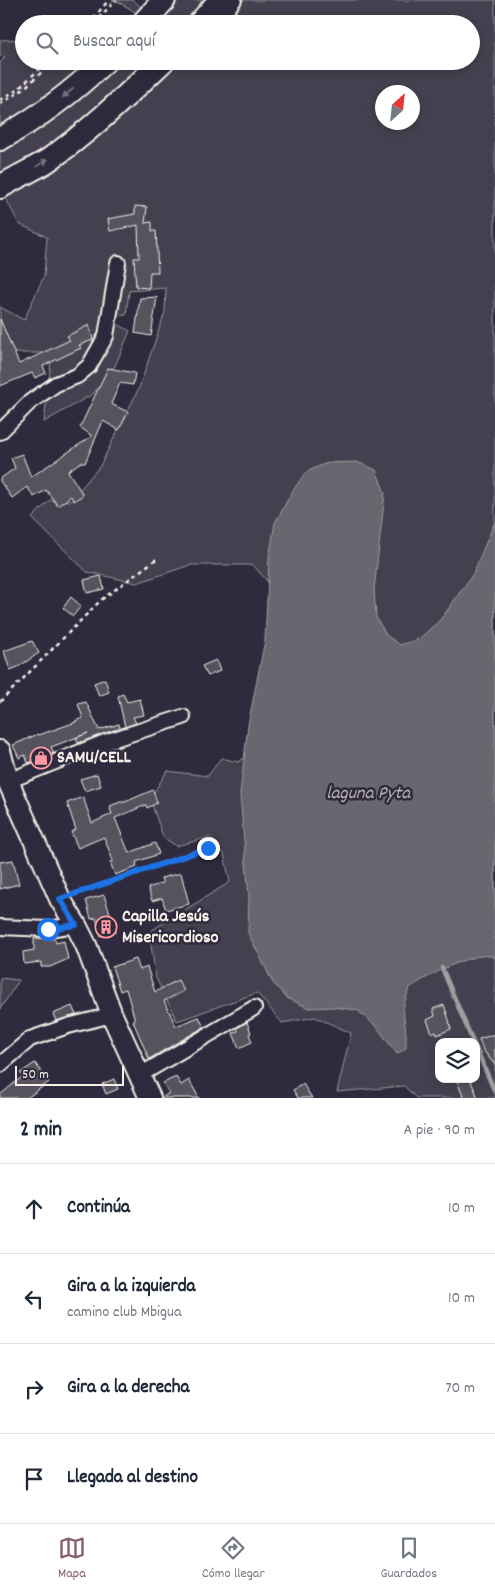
<!DOCTYPE html>
<html lang="es">
<meta charset="utf-8">
<style>
:root{--surface:#fff;--page:#f6f6f7;--text:#1f2937;--muted:#747a83;--line:#e0e1e3;--accent:#845c67}
body{margin:0;font-family:Dekko,sans-serif;background:var(--page);color:var(--text)}
.controls{position:absolute;right:15px;bottom:15px;display:grid;overflow:hidden;border-radius:10px;box-shadow:0 2px 8px #0003}
.controls button{width:45px;height:45px;display:grid;place-items:center;padding:0;border:0;border-bottom:1px solid var(--line);background:var(--surface);color:var(--text);font:25px sans-serif}
.compass{position:absolute;left:375px;top:85px;width:45px;height:45px;border-radius:50%;background:var(--surface);box-shadow:0 2px 8px #0003;rotate:27deg}
.scale{position:absolute;left:15px;bottom:12px;width:109px;box-sizing:border-box;padding-left:5px;border:2px solid #f4f1e8;border-top:0;font-size:14px;line-height:18px;white-space:nowrap;color:#f4f1e8;-webkit-text-stroke:4px #2f2a3d;paint-order:stroke}
.stop{position:absolute;width:15px;height:15px;margin:-11px;border:4px solid #1a73e8;border-radius:50%;background:#fff}
.stop.end{background:#1a73e8;border-color:#fff;box-shadow:0 1px 5px #0008}
.list{margin:0;padding:0;list-style:none}
h2{display:flex;justify-content:space-between;align-items:center;height:65px;margin:0;padding:0 20px;font-size:21px}
h2 small{font-size:16px;font-weight:400;color:var(--muted)}
.list li{display:grid;grid-template-columns:32px 1fr auto;gap:15px;align-items:center;box-sizing:border-box;height:90px;padding:0 20px;border-top:1px solid var(--line)}
.list b{display:block;font-size:19px;white-space:nowrap}
.list p{margin:0;font-size:16px;white-space:nowrap;color:var(--muted)}
.list em{font-size:16px;font-style:normal;color:var(--muted)}
.icon{flex:none;width:28px;height:28px;fill:none;stroke:currentColor;stroke-width:2;stroke-linecap:round;stroke-linejoin:round}
.map{position:relative;flex:none;width:495px;height:1098px;overflow:hidden}
.search{position:absolute;background:var(--surface);box-shadow:0 2px 8px #0003;left:15px;right:15px;top:15px;height:55px;display:flex;align-items:center;gap:12px;box-sizing:border-box;padding:0 18px;border-radius:28px;color:var(--muted);font-size:19px}
.sheet{height:425px;background:var(--surface)}
nav{display:flex;justify-content:space-around;align-items:center;box-sizing:border-box;height:70px;border-top:1px solid var(--line);background:var(--surface);font-size:14px;color:var(--muted)}
nav a{display:grid;justify-items:center;gap:2px}
nav .on{color:var(--accent)}
.map>svg:first-child{display:block}
</style>
<div class="map">
<svg width="495" height="1098" viewBox="0 0 495 1098">
<rect width="100%" height="100%" fill="#2f2a3d"/>
<filter id="ink" filterUnits="userSpaceOnUse"><feTurbulence type="fractalNoise" baseFrequency=".02" numOctaves="2"/><feDisplacementMap in="SourceGraphic" scale="10" xChannelSelector="R" yChannelSelector="G"/><feConvolveMatrix kernelMatrix="1 2 1 2 8 2 1 2 1" color-interpolation-filters="sRGB"/></filter>
<g filter="url(#ink)">
<path fill="#454050" stroke="#9c989c" fill-rule="evenodd" d="M112,0H133L152,17L160,0H495V1098H416L404,1086L337,1092L351,1033L315,1017L282,1023L257,993L177,1021L156,978L149,932L230,882L224,854L210,837L176,846L163,837L150,799L167,771L208,776L221,758L238,762L255,751L276,591L253,565H190L137,583L87,572L32,518L50,500L70,501L100,466L139,388L165,312L166,288L129,291L126,315L105,317L130,331L115,366L93,394L44,422L52,353H0V307L24,320L44,276L47,237L19,224L0,187V63L5,57L0,56V40L24,39V61H471V24H135L140,15L119,2ZM382,92H412V122H382ZM439,1042H476V1079H439Z
M0,978L19,980L0,1009Z"/>
<path fill="#6a6670" stroke="#a19ea0" d="M357,462L376,470L385,493L374,590L376,617L386,635L400,645L419,639L441,619L473,574L495,521V958C478,947 425,978 409,988L403,1008L406,1034V1048L397,1054L377,1027L357,1010L332,1007L309,1008L287,998L273,983L248,933L249,897L240,795L248,725L265,640L269,558L275,523L292,492L306,472L327,463Z"/>
<g fill="none" stroke-linecap="round" stroke-linejoin="round">
<path stroke="#a19ea0" stroke-width="4.5" d="M442,968L473,1042
M476,1048L495,1092"/>
</g>
<path fill="#56525f" stroke="#f4f1e8" d="M135,206L147,207L145,223L152,222V231H156L158,272H150L149,288L136,287L134,258H139L138,225L110,231L108,219L135,214Z
M157,297L151,336L135,333L140,298Z
M0,319L19,364L70,340L67,336L89,325L93,340L79,345L81,348L43,366L46,373L35,378L32,373L0,386Z
M108,368L135,373L133,385L120,383L111,404L128,412L119,430L103,421L85,463L81,462L68,471L83,495L74,501L71,496L58,506L46,490L34,497L27,487L12,498L0,481V479L15,468L11,458L22,454L31,477L92,436L80,427Z
M101,576L104,589L87,593L84,580Z
M71,597L81,606L73,616L63,608Z
M32,641L39,653L18,667L10,670L4,651Z
M216,660L220,671L208,676L202,666Z
M105,679L109,692L99,696L94,683Z
M123,694L127,702L140,699L144,715L133,717L136,723L125,727L118,696Z
M86,702L99,730L119,724L120,728L78,743L76,738L88,733L51,747L54,753L28,763L25,755L19,758L13,745L38,734L39,735L76,722L75,721L83,718L78,704Z
M122,746L124,758L110,760L108,750Z
M97,774L101,786L85,791L80,779Z
M153,790L157,803L147,808L146,805L115,818L129,853L155,843L159,854L136,862L137,867L115,875L110,862L113,861L104,837L78,848L71,832L76,830L67,803L83,797L92,823L112,814L110,809L111,808L110,806L120,802H125Z
M13,860L19,884L0,889V862Z
M181,873L189,904L166,910L162,898L152,901L148,888L163,883L161,878Z
M104,895L116,932L101,936L96,918L91,919L86,900Z
M34,938L55,939L56,943L64,941L68,959L50,967H41V962L24,964L23,952L34,950Z
M136,959L140,970L147,967L155,992L178,980L184,991L164,1001L176,1026L199,1017L204,1027L149,1059L133,1021L135,1020L126,989L120,991L112,967Z
M444,1005L450,1023H449L451,1029L437,1035L436,1032L432,1033L427,1020L435,1016L433,1009Z
M72,1006L76,1015L56,1021L53,1014Z
M247,1022L251,1033L249,1034L252,1042L239,1048L233,1033L238,1031L237,1028Z
M495,1034V1065L483,1050L479,1039Z
M35,1063L49,1082L27,1098H0V1095L23,1076L20,1073Z
M176,1077L181,1085L189,1080L199,1098H162L169,1093L163,1083Z
M114,1079L118,1089L106,1094L102,1084Z
M456,1079H470L478,1098H464Z
M303,1084L312,1098H298L293,1090Z"/>
<g fill="none" stroke-linecap="round" stroke-linejoin="round">
<g stroke="#f4f1e8" stroke-width="18">
<path id="minor" d="M215,24L234,0
M0,432L30,402L56,384L77,376L89,366L106,336L118,263
M8,781L105,742L183,717
M0,927L48,929L76,925
M0,1065L30,1039L68,1026L112,1015
M140,1075L254,1008"/>
</g>
<g stroke="#f4f1e8" stroke-width="24">
<path id="secondary" d="M0,751L8,781L60,899L76,925L86,945L112,1015L150,1098"/>
</g>
<g stroke="#f4f1e8" stroke-width="26">
<path id="trunk" d="M142,24L164,0
M199,24L220,0
M0,139C38,118 73,92 105,61
M0,187C15,178 32,170 47,161C89,132 126,96 163,61"/>
</g>
<path stroke="#f4f1e8" stroke-width="2.5" stroke-dasharray="4 4" stroke-linecap="butt" d="M88,24L109,0
M93,24L116,0
M181,67L186,61
M0,100L17,90L48,61
M0,104L20,92L54,61
M0,702L101,600L159,557
M75,894L209,847"/>
<use href="#minor" stroke="#2f2a3d" stroke-width="14"/>
<use href="#secondary" stroke="#2f2a3d" stroke-width="20"/>
<use href="#trunk" stroke="#2f2a3d" stroke-width="22"/>
</g>
<defs><path id="oneway-solid" d="M-6-.8H1V-3.2L6.5 0L1 3.2V.8H-6Z" transform="scale(1.25)"/></defs>
<g fill="#747079">
<use href="#oneway-solid" transform="translate(68 93) rotate(140)"/>
<use href="#oneway-solid" transform="translate(42 163) rotate(-32)"/>
</g>
</g>
<g fill="none" stroke-linecap="round" stroke-linejoin="round" filter="url(#ink)">
<path stroke="#1a73e8" stroke-width="6" d="M48,929L76,925L60,899L208,848"/>
</g>
<defs>
<g id="shop-ring" transform="scale(1.125)"><circle r="9.5" fill="#2f2a3d" stroke="#ff9aa2" stroke-width="1.5"/><path d="M-5-2.5h2.3a2.7 3.5 0 0 1 5.4 0H5L5.5 6h-11ZM-1.5-2.5h3a1.5 2.3 0 0 0-3 0Z" fill="#ff9aa2"/></g>
<g id="building-ring" transform="scale(1.125)"><circle r="9.5" fill="#2f2a3d" stroke="#ff9aa2" stroke-width="1.5"/><path d="M-4-6H4V6H1V3H-1V6H-4ZM-2.5-4.3h1.7v1.8h-1.7ZM.8-4.3h1.7v1.8H.8ZM-2.5-1h1.7V.8h-1.7ZM.8-1h1.7V.8H.8Z" fill="#ff9aa2"/></g>
</defs>
<g fill-rule="evenodd">
<use href="#shop-ring" x="41" y="758"/>
<use href="#building-ring" x="106" y="927"/>
</g>
<g text-anchor="middle" dominant-baseline="central" stroke-width="5" stroke-linejoin="round" paint-order="stroke">
<g font-size="18" font-weight="bold" fill="#f4f1e8" stroke="#2f2a3d" text-anchor="start">
<text x="57" y="758">SAMU/CELL</text>
<text x="122" y="917">Capilla Jesús<tspan x="122" dy="21">Misericordioso</tspan></text>
</g>
<g font-size="19" font-style="italic" fill="#b6b2b2" stroke="#2f2a3d">
<text x="368" y="794">laguna Pyta</text>
</g>
</g>
</svg>
<div class="controls">
<button><svg class="icon" aria-label="layers" viewBox="0 0 24 24"><path d="M12 4l9 5-9 5-9-5zM3 14l9 5 9-5"/></svg></button>
</div>
<svg class="compass" viewBox="-18 -18 36 36"><path d="M0-13l5 13h-10z" fill="#e53935"/><path d="M0 13l5-13h-10z" fill="#747a83"/></svg>
<div class="scale">50 m</div>
<div class="stop" style="left:48px;top:929px"></div>
<div class="stop end" style="left:208px;top:848px"></div>
<div class="search"><svg class="icon" aria-label="search" viewBox="0 0 24 24"><circle cx="10" cy="10" r="6"/><path d="M15 15l6 6"/></svg>Buscar aquí</div>
</div>
<section class="sheet">
<h2>2 min<small>A pie · 90 m</small></h2>
<ul class="list">
<li><svg class="icon" aria-label="ahead" viewBox="0 0 24 24"><path d="M12 20V5M6 11l6-6 6 6"/></svg><div><b>Continúa</b></div><em>10 m</em></li>
<li><svg class="icon" aria-label="left" viewBox="0 0 24 24"><path d="M17 20v-9H6M10 6l-5 5 5 5"/></svg><div><b>Gira a la izquierda</b><p>camino club Mbigua</p></div><em>10 m</em></li>
<li><svg class="icon" aria-label="right" viewBox="0 0 24 24"><path d="M7 20v-9h11M14 6l5 5-5 5"/></svg><div><b>Gira a la derecha</b></div><em>70 m</em></li>
<li><svg class="icon" aria-label="arrive" viewBox="0 0 24 24"><path d="M6 21V4h12l-3 4 3 4H6"/></svg><div><b>Llegada al destino</b></div></li>
</ul>
</section>
<nav>
<a class="on"><svg class="icon" aria-label="map" viewBox="0 0 24 24"><path d="M3 6l6-2 6 2 6-2v14l-6 2-6-2-6 2zM9 4v14M15 6v14"/></svg>Mapa</a>
<a><svg class="icon" aria-label="directions" viewBox="0 0 24 24"><path d="M12 3l9 9-9 9-9-9zM9 14v-3h6M13 9l2 2-2 2"/></svg>Cómo llegar</a>
<a><svg class="icon" aria-label="saved" viewBox="0 0 24 24"><path d="M7 4h10v16l-5-4-5 4z"/></svg>Guardados</a>
</nav>
